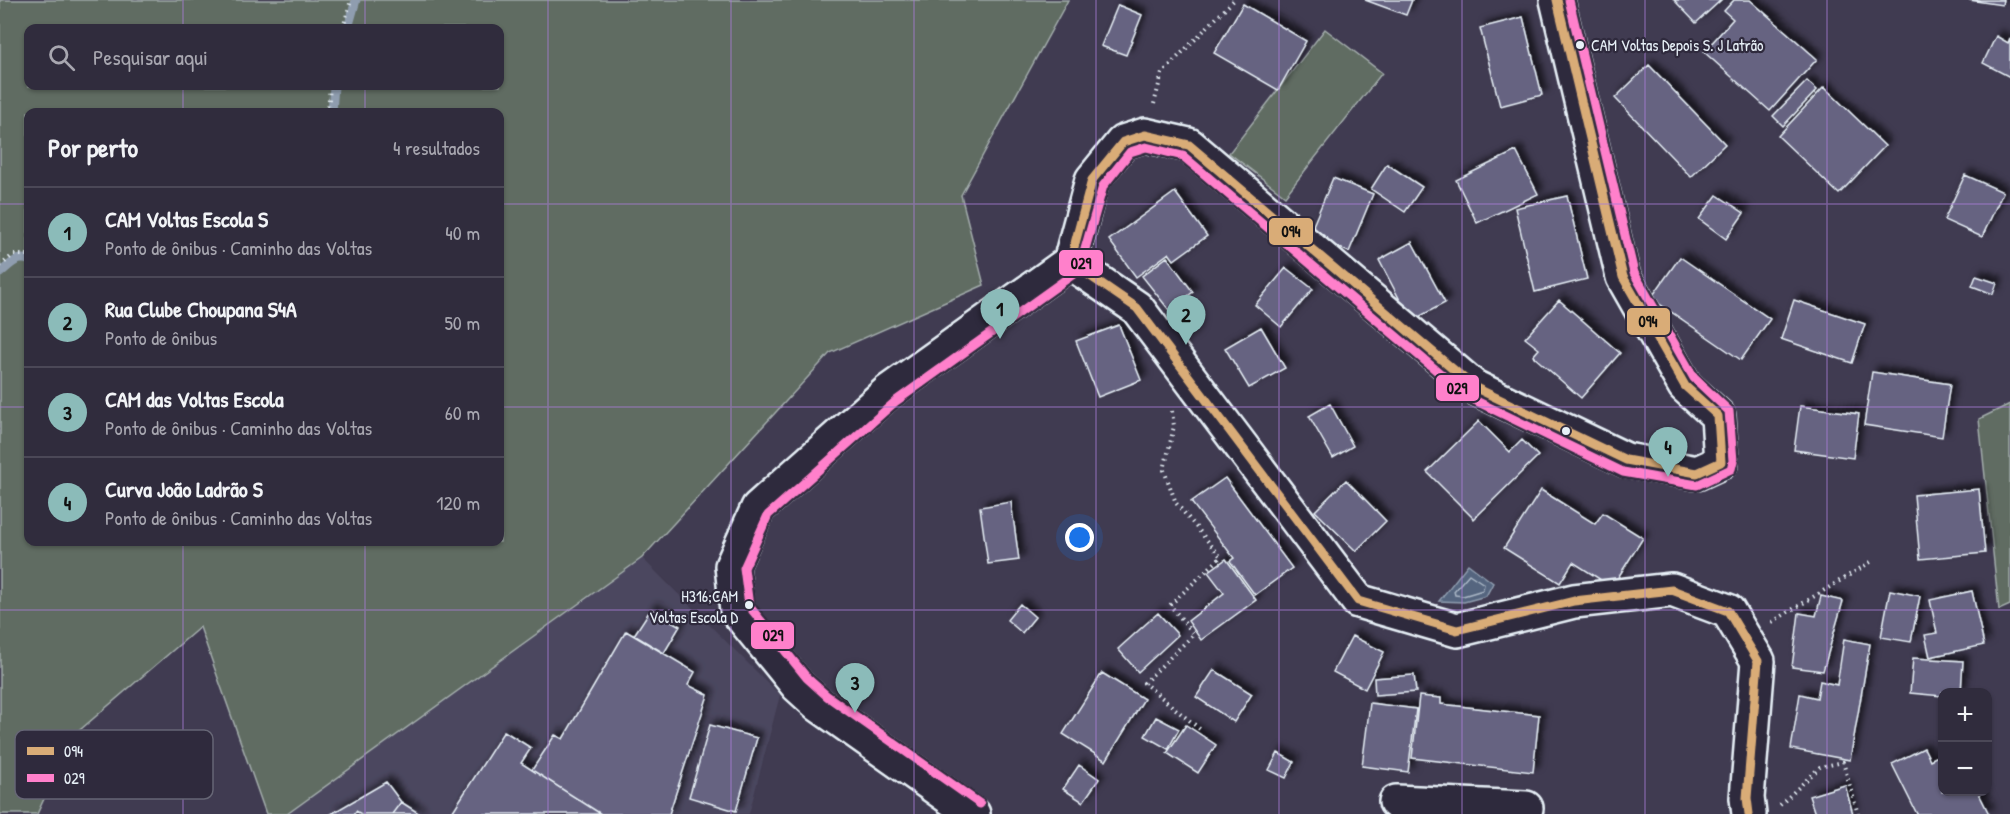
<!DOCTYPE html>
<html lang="pt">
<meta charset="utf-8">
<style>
:root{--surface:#302c3d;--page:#383444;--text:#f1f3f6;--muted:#a8a7b0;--line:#4b4857;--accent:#8bbbb9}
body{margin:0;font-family:"Patrick Hand",sans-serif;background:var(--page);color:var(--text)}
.controls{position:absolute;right:18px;bottom:18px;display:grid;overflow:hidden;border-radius:12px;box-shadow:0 2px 4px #0004}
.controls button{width:54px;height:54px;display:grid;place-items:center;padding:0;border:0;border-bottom:2px solid var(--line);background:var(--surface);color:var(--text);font:30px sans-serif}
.you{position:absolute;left:1080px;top:538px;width:21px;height:21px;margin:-15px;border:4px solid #fff;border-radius:50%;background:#1a73e8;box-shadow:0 0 0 9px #1a73e833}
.badge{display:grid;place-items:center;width:39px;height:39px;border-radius:50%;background:var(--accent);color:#111;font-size:20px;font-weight:700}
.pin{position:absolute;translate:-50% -50px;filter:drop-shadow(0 2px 3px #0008)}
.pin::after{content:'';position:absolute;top:32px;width:21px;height:18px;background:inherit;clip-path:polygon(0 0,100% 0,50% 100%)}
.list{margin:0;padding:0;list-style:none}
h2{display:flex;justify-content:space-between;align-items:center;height:78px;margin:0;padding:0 24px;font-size:26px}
h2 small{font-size:20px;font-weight:400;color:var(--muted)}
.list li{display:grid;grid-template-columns:39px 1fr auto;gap:18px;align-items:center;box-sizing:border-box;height:90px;padding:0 24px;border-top:2px solid var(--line)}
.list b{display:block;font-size:22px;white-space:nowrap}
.list p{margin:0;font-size:20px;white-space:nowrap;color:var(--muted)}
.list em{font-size:20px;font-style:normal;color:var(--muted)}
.icon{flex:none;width:33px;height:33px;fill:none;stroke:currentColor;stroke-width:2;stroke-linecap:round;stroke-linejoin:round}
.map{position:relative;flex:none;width:2010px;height:814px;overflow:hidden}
.search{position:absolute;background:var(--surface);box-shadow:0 2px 4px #0004;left:24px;top:24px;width:480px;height:66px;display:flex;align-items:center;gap:15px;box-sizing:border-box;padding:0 21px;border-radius:12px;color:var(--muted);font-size:22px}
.panel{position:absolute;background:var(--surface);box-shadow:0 2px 4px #0004;left:24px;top:108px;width:480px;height:438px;border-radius:12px}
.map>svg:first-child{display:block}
</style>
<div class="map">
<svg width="2010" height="814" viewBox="0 0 2010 814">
<defs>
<filter id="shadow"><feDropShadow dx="5.5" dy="-5.5" stdDeviation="3" flood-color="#0009"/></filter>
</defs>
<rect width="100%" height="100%" fill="#403b51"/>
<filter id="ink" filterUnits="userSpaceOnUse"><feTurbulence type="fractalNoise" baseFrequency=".0167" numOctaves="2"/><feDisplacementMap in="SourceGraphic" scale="12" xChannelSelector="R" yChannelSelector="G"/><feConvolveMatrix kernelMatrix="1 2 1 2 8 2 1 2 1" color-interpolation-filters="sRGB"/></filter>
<g filter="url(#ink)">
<path fill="#4b475f" d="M642,558L780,695L749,814H287Z"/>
<path fill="#606c62" stroke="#a4aead" stroke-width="1.5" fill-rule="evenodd" d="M0,0H1068L961,195L984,285L830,353L642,558L287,814H266L200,627L73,736L37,814H0ZM500,28V86H28V28ZM500,112V542H28V112Z
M1325,29L1382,73L1285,196L1229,153Z
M2010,404V605L1999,610L1979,419Z"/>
<path fill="#54657f" stroke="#8f9daf" stroke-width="1.5" d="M1468,564L1493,583L1486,596L1464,602L1439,601Z"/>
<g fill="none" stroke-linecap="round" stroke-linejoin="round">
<path stroke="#adb9c8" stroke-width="1.5" d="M1469,574L1484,584L1483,590L1463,596L1455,595L1454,591Z"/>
<path stroke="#8f9daf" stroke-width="9" d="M348,28L356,0
M332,112L334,86
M0,273C9,266 16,256 28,260"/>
</g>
<path fill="#666381" stroke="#e8f1f8" stroke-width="1.5" filter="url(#shadow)" d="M1365,0H1412L1406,15Z
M1674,0H1721L1696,23Z
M1734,0H1750L1817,59L1770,111L1704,52L1733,19L1724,11Z
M1969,0H2003L2002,5Z
M1243,4L1306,41L1278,90L1214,53Z
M1118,5L1142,15L1126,55L1101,46Z
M1523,17L1542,95L1500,106L1480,28Z
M1996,36L2008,43L2010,38V77L1983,63Z
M1649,65L1725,144L1691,177L1615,98Z
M1807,81L1817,90L1783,126L1773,116Z
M1824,87L1885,146L1839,194L1778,136Z
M1516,151L1538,194L1477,223L1456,180Z
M1387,164L1422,187L1405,212L1371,189Z
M1965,175L2003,192L1982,237L1944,220Z
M1333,178L1373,194L1349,252L1309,235Z
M1175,192L1207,236L1174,260L1169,253L1136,277L1109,240Z
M1717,195L1744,213L1726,239L1699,219Z
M1567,196L1587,279L1535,292L1515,208Z
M1412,242L1445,303L1411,321L1379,260Z
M1167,257L1193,292L1169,310L1142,276Z
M1680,257L1770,319L1741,360L1651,298Z
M1286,268L1313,289L1281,327L1255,305Z
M1976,276L1997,283L1993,294L1972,286Z
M1559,300L1620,353L1581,398L1533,356L1539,349L1525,338Z
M1794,300L1865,324L1852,363L1781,339Z
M1119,325L1141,380L1098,397L1076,341Z
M1261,327L1285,368L1249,388L1225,348Z
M1872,372L1950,384L1942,437L1864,425Z
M1330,404L1353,446L1333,458L1309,416Z
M1800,406L1859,414L1853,458L1794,450Z
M1479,421L1510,452L1522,440L1538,456L1474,519L1427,472Z
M1225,478L1292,568L1255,595L1230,561L1234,558L1191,502Z
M1346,480L1386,521L1356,551L1315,511Z
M1979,489L1985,553L1920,559L1914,495Z
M1541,490L1595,524L1603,513L1643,538L1612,587L1573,562L1560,583L1504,548Z
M1011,502L1019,560L988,564L980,507Z
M1226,559L1256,600L1201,640L1188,621L1224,593L1208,572Z
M1890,590L1920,596L1911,642L1881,637Z
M1972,591L1984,645L1930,657L1925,635L1937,633L1930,600Z
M1821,596L1843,601L1823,671L1792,667L1799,613L1816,616Z
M1020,604L1035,617L1022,633L1007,620Z
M651,609L680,626L664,653L634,635Z
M1158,613L1178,635L1138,672L1118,649Z
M626,631L695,672L688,685L708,695L669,814H601L532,770L555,735L563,739Z
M1352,636L1384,652L1365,689L1333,672Z
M1844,639L1870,644L1850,760L1791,749L1800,694L1817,698L1820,681L1837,685Z
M1913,658L1963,661L1961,692H1942V696L1910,693Z
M1214,670L1252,694L1234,722L1196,697Z
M1102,673L1144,699L1106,761L1063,734Z
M1414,675L1416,692L1375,695L1374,678Z
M1419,696L1441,698V704L1539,715L1533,772L1412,758Z
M1370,703L1416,709L1408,772L1362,766Z
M1156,717L1179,729L1168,749L1145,736Z
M710,725L757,738L736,811L689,797Z
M1186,725L1216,745L1198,773L1167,753Z
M504,731L531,748L521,763L601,814H451Z
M1924,748L1930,760L1942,754V792H1978L1989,814H1917L1892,764Z
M1278,753L1294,762L1286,778L1269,770Z
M1079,765L1099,779L1083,802L1063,789Z
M386,782L401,802L392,814H361L356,811L354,814H331Z
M1845,785L1853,814H1815L1809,796Z
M401,802L420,814H392Z"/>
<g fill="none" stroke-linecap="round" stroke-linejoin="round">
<g stroke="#e8f1f8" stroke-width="38">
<path id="minor" d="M1070,262L1137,308L1358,601L1457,630L1574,601L1672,590L1728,611L1758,661L1747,798L1749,814
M1396,802L1526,808L1524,814
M973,814L819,705L798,686L737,611L732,566L758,508L888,392L1070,262L1092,180L1123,142L1145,135L1189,145L1474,387L1626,460L1697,473L1721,462L1718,416L1685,386L1623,277L1557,0"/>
</g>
<path stroke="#e8f1f8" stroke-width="4" stroke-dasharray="1.5 4.5" stroke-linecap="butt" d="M343,28L351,0
M1154,104L1162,73L1234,0
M328,112L330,86
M0,266L13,255H28
M1172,411L1174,426L1164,470L1176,503L1221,557L1170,605L1194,634L1144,683L1201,730
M1772,622L1874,560
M1780,805L1820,767L1843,762L1858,814"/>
<use href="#minor" stroke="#2f2a3d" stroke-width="33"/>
<g stroke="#2f2a3d" stroke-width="14">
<path id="bus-1" d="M1070,262L1092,180L1123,142L1145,135L1189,145L1474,387L1626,460L1697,473L1721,462L1718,416L1685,386L1623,277L1557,0
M1070,262L1137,308L1358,601L1457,630L1574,601L1672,590L1728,611L1758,661L1747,798L1749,814"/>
</g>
<g stroke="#2f2a3d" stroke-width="14">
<path id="bus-2" d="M980,804L827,696L807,678L749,606L744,568L768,515L896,401L1079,270L1103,186L1130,152L1146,147L1183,156L1468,397L1623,472L1697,485L1731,469L1733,461L1729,411L1694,378L1634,273L1569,0"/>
</g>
<use href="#bus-1" stroke="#d9ac77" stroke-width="9"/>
<use href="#bus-2" stroke="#ff80cb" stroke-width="9"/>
</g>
</g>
<path fill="none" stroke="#a77bd6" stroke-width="1.5" stroke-opacity="0.55" d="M183,0V28M365,0V28M548,0V814M731,0V814M914,0V814M1096,0V814M1279,0V814M1462,0V814M1645,0V814M1827,0V814M183,86V112M365,86V112M0,204H28M500,204H2010M0,407H28M500,407H2010M183,542V814M365,542V814M0,610H2010"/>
<g fill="#e8f1f8" stroke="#2f2a3d" stroke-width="2">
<circle cx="1580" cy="45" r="5"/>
<circle cx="1566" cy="431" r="5"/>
<circle cx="749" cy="605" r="5"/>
</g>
<g text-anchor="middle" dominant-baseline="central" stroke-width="4.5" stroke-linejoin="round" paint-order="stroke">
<g font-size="16" fill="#e8f1f8" stroke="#2f2a3d" text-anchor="start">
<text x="1591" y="45">CAM Voltas Depois S. J Latrão</text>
<text x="738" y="596" text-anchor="end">H316;CAM<tspan x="738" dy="21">Voltas Escola D</tspan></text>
</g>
</g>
<rect x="15" y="730" width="198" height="69" rx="9" fill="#2f2a3d" stroke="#666675" stroke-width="1.5"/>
<rect x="27" y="747" width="27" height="8" fill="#d9ac77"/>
<rect x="27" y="774" width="27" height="8" fill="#ff80cb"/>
<g font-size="16" fill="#e8f1f8">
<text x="64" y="757">094</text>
<text x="64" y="784">029</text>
</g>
<g stroke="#2f2a3d" stroke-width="2">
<rect x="1268" y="217" width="46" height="29" rx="6" fill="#d9ac77"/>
<rect x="1058" y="249" width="46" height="28" rx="6" fill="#ff80cb"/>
<rect x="1626" y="307" width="45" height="29" rx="6" fill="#d9ac77"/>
<rect x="1435" y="374" width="45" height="28" rx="6" fill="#ff80cb"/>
<rect x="750" y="621" width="45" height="29" rx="6" fill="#ff80cb"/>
</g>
<g font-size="16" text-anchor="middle" font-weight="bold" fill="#111">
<text x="1291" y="237">094</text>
<text x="1081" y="269">029</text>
<text x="1648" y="327">094</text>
<text x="1457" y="394">029</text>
<text x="773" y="641">029</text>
</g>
</svg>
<div class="controls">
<button>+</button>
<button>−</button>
</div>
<div class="you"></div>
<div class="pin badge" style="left:1000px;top:339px">1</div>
<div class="pin badge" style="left:1186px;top:345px">2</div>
<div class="pin badge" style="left:855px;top:713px">3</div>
<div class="pin badge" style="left:1668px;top:477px">4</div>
<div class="search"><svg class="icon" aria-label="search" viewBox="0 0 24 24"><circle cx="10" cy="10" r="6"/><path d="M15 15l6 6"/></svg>Pesquisar aqui</div>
<section class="panel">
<h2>Por perto<small>4 resultados</small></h2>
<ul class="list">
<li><span class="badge">1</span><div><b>CAM Voltas Escola S</b><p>Ponto de ônibus · Caminho das Voltas</p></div><em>40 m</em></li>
<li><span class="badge">2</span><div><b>Rua Clube Choupana S4A</b><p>Ponto de ônibus</p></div><em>50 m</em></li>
<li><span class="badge">3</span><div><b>CAM das Voltas Escola</b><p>Ponto de ônibus · Caminho das Voltas</p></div><em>60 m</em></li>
<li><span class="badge">4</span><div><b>Curva João Ladrão S</b><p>Ponto de ônibus · Caminho das Voltas</p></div><em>120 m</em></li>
</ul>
</section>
</div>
